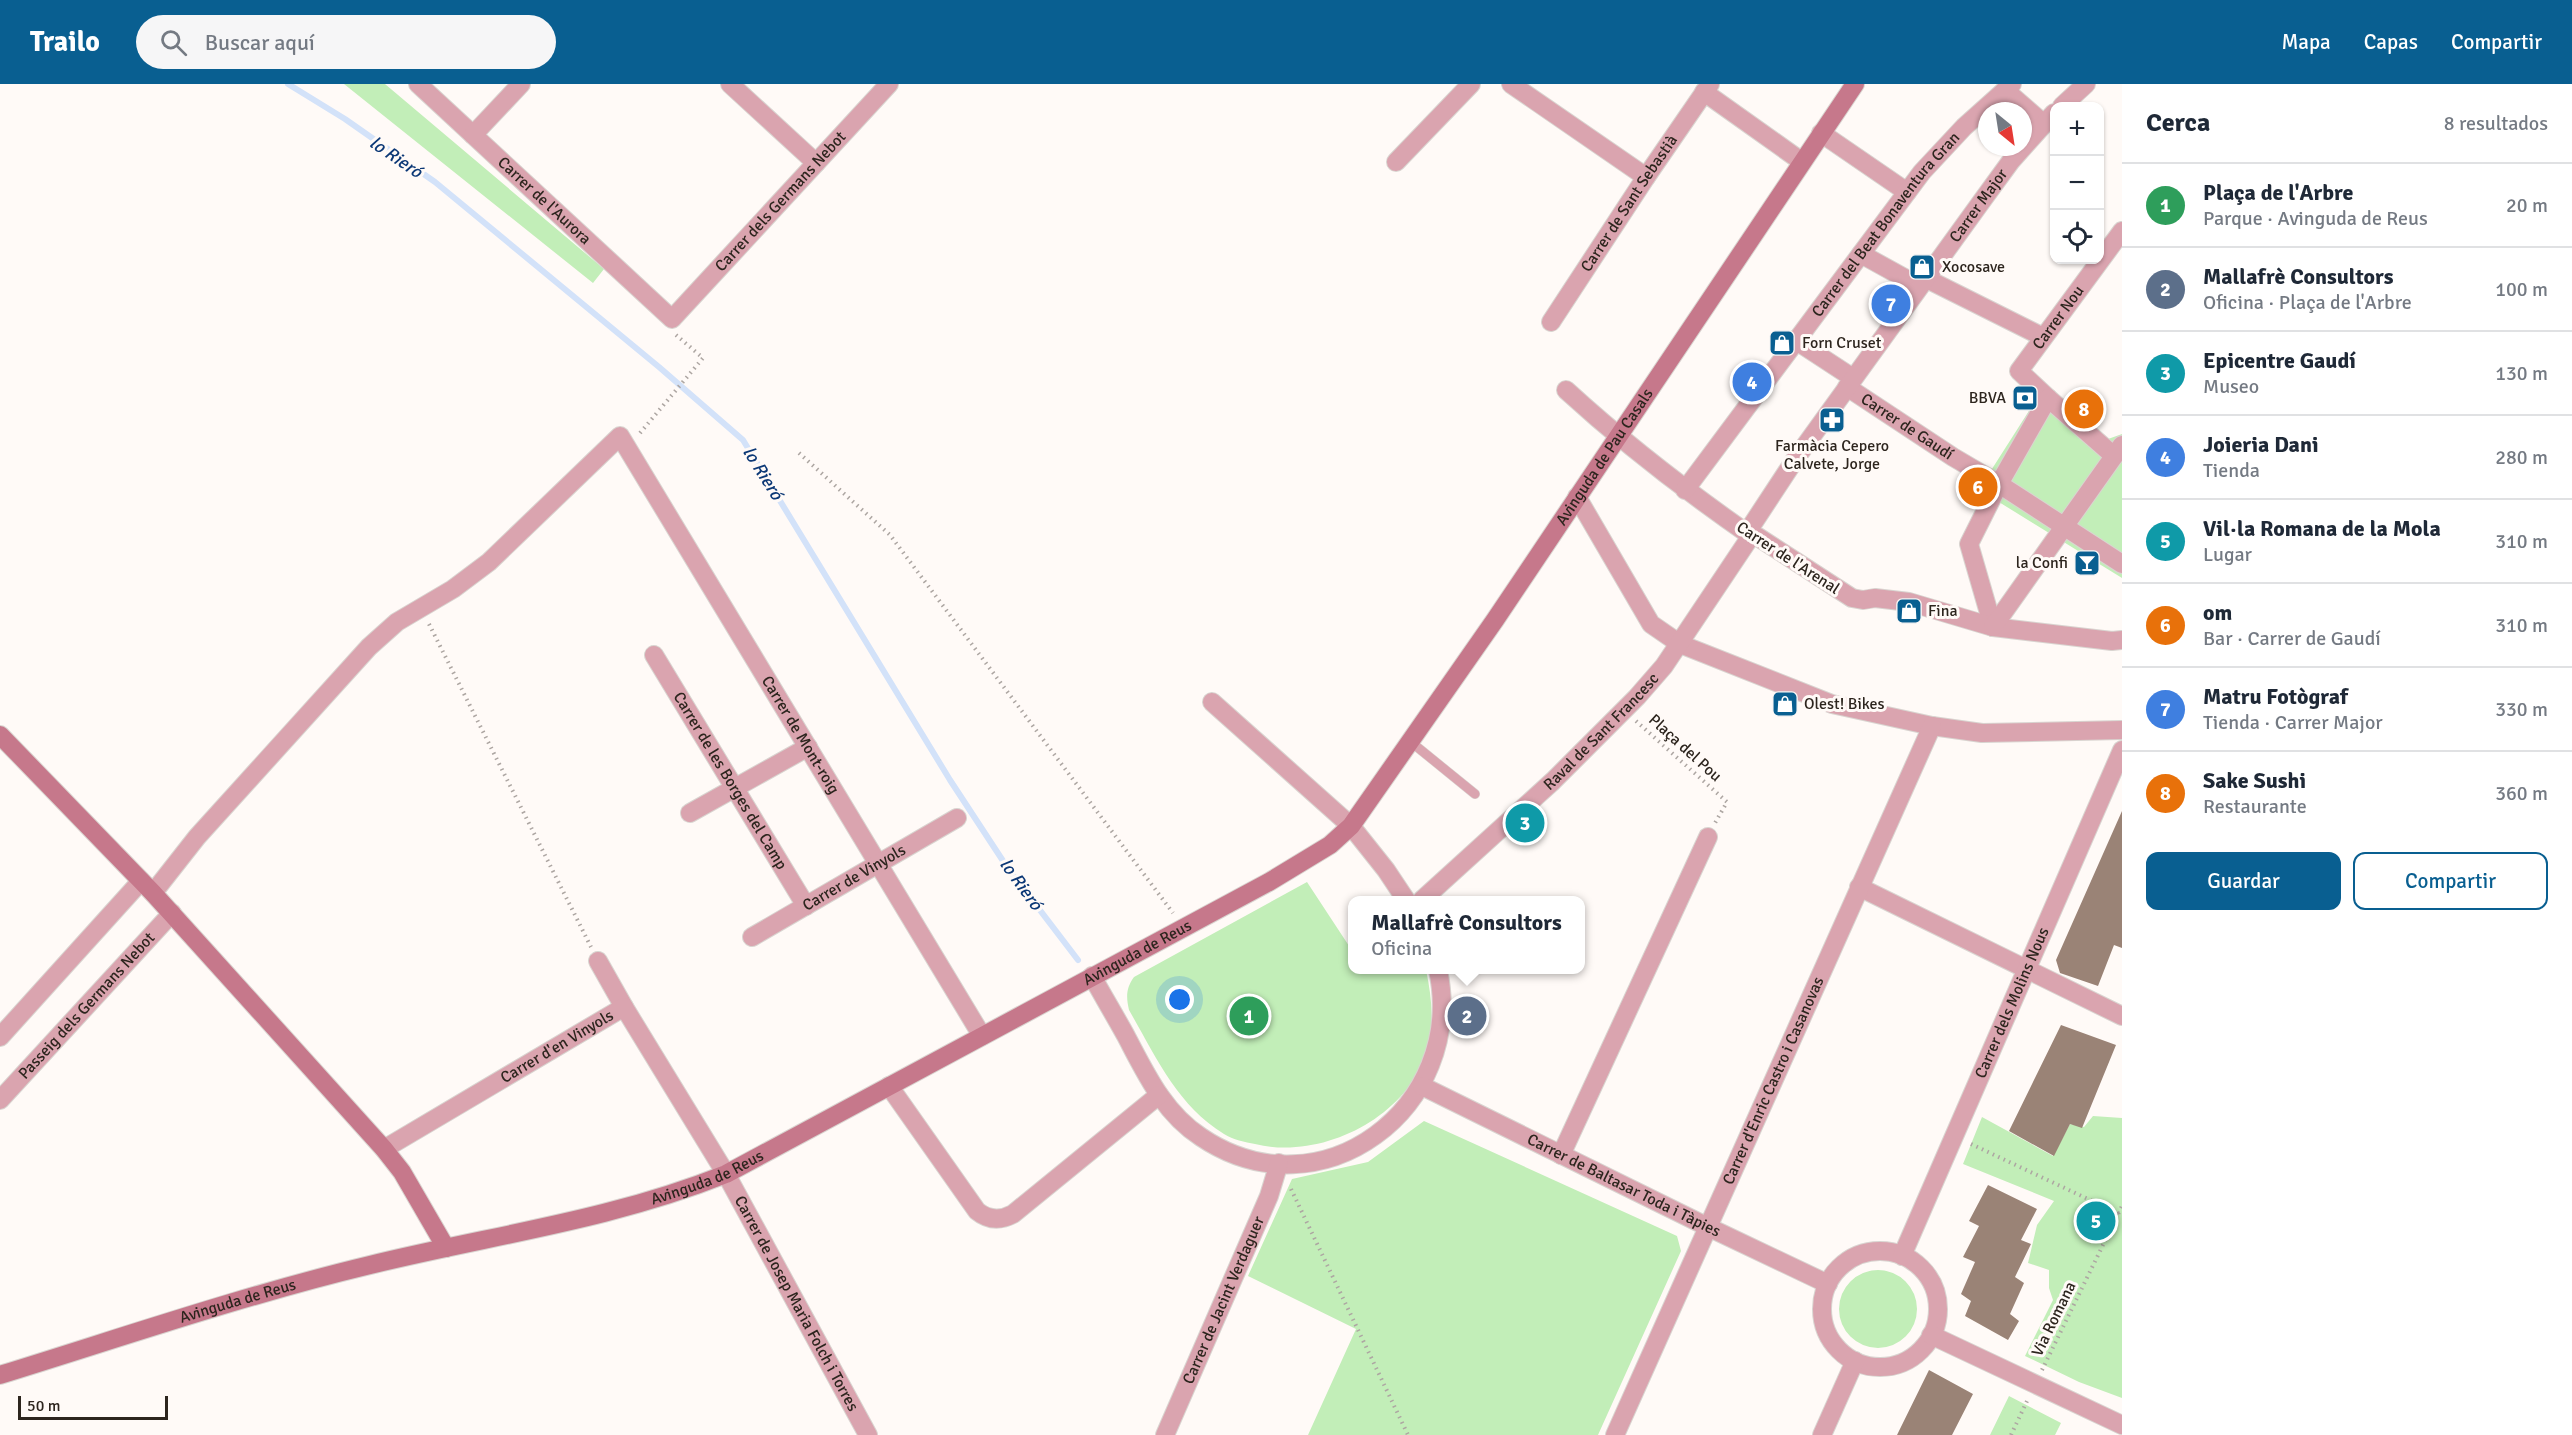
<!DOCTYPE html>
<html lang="es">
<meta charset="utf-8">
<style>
:root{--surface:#fff;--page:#f6f6f7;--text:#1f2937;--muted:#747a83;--line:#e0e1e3;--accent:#095f91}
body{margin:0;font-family:Signika,sans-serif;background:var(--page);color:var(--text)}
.controls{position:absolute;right:18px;top:18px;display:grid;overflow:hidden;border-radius:12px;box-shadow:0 2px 4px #0004}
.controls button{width:54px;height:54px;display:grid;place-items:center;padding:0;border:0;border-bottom:2px solid var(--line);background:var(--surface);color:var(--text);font:30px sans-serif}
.compass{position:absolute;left:1978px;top:18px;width:54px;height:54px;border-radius:50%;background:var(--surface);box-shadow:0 2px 4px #0004;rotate:150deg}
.scale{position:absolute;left:18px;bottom:15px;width:150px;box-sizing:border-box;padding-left:6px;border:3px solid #2d251e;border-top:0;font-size:16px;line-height:21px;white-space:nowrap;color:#2d251e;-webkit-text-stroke:4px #fffaf7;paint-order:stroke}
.you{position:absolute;left:1180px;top:916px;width:21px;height:21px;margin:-15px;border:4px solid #fff;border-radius:50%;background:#1a73e8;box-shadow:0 0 0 9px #1a73e833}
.badge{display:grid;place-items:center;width:39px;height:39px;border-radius:50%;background:var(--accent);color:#fff;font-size:20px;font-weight:700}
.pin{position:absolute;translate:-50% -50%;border:3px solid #fff;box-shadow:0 2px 6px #0006}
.popup{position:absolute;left:1348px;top:812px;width:237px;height:78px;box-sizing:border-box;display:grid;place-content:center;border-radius:12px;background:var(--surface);filter:drop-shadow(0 2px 4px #0005);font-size:20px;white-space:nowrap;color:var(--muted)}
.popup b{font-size:22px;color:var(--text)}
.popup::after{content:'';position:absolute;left:50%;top:100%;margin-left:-12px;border:12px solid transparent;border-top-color:var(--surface)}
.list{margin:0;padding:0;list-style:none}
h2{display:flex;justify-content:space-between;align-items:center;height:78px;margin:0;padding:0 24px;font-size:26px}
h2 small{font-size:20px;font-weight:400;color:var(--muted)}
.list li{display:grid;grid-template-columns:39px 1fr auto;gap:18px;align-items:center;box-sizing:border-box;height:84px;padding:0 24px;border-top:2px solid var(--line)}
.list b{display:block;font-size:22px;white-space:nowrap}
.list p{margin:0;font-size:20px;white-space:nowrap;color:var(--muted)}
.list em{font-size:20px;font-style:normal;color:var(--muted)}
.actions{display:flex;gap:12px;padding:18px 24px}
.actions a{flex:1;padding:14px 0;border:2px solid var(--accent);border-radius:12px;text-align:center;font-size:21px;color:var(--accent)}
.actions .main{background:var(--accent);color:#fff}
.icon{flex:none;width:33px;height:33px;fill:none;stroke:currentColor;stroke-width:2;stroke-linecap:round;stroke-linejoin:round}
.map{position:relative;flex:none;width:2122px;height:1351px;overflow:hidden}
header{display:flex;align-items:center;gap:36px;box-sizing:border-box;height:84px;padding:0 30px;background:var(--accent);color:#fff}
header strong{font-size:28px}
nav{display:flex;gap:33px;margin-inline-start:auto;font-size:21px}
.search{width:420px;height:54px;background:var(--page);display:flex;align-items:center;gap:15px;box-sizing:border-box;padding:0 21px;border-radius:33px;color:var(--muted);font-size:22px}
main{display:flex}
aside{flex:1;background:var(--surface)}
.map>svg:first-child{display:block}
</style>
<header>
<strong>Trailo</strong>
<div class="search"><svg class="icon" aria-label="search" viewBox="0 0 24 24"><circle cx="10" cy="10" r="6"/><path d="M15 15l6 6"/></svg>Buscar aquí</div>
<nav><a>Mapa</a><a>Capas</a><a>Compartir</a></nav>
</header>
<main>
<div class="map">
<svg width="2122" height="1351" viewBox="0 0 2122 1351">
<rect width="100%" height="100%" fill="#fffaf7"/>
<path fill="#c2eeb8" d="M344,0H385L604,185L593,199Z
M2043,305L2108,355L2122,350V494L1994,415L1983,399Z
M1307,798L1353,868V886H1426C1432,914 1435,943 1426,971C1403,1036 1320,1076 1255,1060C1245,1058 1233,1056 1224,1050C1177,1021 1156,973 1129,926C1126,913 1126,904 1134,893Z
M2093,1032L2122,1034V1314L2079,1298L2025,1272L2053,1216L2049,1204V1186L2028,1179L2037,1141L2054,1117L1963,1080L1982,1033L2053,1072L2070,1040L2084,1043Z
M1424,1037L1677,1152L1681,1167L1598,1351H1308L1356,1245L1248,1192L1292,1095L1368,1078Z
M1839 1225a39 39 0 1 1 78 0a39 39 0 1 1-78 0Z
M2009,1312L2061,1339L2055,1351H1990Z"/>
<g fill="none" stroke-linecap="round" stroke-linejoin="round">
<path stroke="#d3e2f9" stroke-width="6" d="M288,0L345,35L435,98L659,283L743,356L950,696L1007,783L1078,876"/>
</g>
<path fill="#9a8376" d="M2122,727V864L2114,861L2098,902L2060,889L2056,876Z
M2061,941L2116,961L2082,1044L2070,1040L2054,1072L2009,1047Z
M1988,1101L2037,1125L2021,1156L2031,1160L2015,1193L2024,1199L2010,1230L2019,1237L2008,1256L1965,1232L1971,1217L1961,1210L1975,1178L1963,1173L1979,1142L1969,1137Z
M1929,1286L1973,1310L1952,1351H1897Z"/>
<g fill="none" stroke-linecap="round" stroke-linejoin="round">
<g stroke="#d9d4d0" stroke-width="10">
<path id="lane" d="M1411,658L1475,710"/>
</g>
<g stroke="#d9d4d0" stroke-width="20">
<g id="street">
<path id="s1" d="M418,0L672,235L889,0"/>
<path d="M730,0L816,79"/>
<path d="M1511,0L1646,93"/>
<path d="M2005,6L2044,40"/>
<path d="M1704,8L1801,77"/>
<path d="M2062,22L2086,0"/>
<path d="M1821,49L1907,108"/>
<path d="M473,51L521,0"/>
<path d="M1396,78L1471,0"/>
<path d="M1861,170L1919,202"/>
<path d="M1925,194L2043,253"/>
<path id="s2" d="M1551,238L1646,93L1710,0"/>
<path d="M1795,256L1853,294"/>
<path id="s3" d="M1847,303L1953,373L1999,400L1969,460L1993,543"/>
<path d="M1566,306C1625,360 1686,407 1751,452L1758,453L1852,514L1863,516L1875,514L1909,518L1993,543L2112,557L2122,556"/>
<path id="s4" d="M2048,314L2019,287L2122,147"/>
<path d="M2114,372L2048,314L1999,400L2122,480"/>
<path id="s5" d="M1685,406L1922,88L1964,43L2012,0"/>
<path d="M1577,413L1651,540L1680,560L1832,620L1932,642L1982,649L2122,646"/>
<path d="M1993,543L2122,361"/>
<path id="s6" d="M654,571L806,822"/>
<path d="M1212,618L1351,742L1386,786L1406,816"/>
<path d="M690,729L808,663"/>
<path d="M1859,803L2122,932"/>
<path id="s7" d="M153,809L197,753L369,563L397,538L453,505L489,478L620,352L982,952"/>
<path id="s8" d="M1422,816L1553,697L1637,613L1664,582L1751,452L1748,447L1794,377L1984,114L2011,77L2054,29"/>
<path id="s9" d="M752,853L957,734"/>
<path d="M598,877L624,923"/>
<path d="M1092,892C1103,912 1115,932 1126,952C1146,990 1164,1029 1201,1053C1321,1134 1467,1023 1438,886"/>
<path d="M0,953L141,797"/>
<path d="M889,1002L977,1127C988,1136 1000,1137 1013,1130L1159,1011"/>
<path id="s10" d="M1422,1002L1708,1143L1828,1200"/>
<path id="s11" d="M0,1016L172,829"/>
<path id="s12" d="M384,1065L624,923L726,1090L868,1351"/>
<path d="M1561,1071L1708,753"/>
<circle cx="1880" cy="1225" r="58"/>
<path id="s13" d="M1902,1172L2122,666"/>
<path d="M1931,1251L2122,1341"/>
<path id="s14" d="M1165,1351L1269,1112L1279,1079"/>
<path id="s15" d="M1615,1351L1932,642"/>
<path d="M1822,1351L1855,1277"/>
</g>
</g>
<g stroke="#d9d4d0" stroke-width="20">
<g id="secondary">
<path d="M0,651L153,809L384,1065L402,1088L446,1164"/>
<path id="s16" d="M0,1291C123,1253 245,1211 370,1181C492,1151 608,1137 726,1090L1269,798L1330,761L1351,742L1495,536L1855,0"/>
</g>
</g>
<path stroke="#ada6a2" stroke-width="4" stroke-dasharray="1.5 4.5" stroke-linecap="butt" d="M640,349L703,274L676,251
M799,369L890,451L1173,829
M429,540L591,863
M1636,637L1727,718L1715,739
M1971,1060L2122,1131
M1291,1105L1408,1351
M2042,1286L2122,1122
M2011,1351L2027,1317"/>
<use href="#lane" stroke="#daa4af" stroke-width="9"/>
<use href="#street" stroke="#daa4af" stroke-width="18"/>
<use href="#secondary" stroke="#c6788b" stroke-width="18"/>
</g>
<defs>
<g id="shop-square" transform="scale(1.35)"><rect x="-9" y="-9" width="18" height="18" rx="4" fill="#095f91" stroke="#fffaf7"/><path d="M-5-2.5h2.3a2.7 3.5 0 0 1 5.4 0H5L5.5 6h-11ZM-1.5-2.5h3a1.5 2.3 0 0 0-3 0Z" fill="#fff"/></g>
<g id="bank-square" transform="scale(1.35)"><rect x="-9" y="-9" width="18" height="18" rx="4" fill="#095f91" stroke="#fffaf7"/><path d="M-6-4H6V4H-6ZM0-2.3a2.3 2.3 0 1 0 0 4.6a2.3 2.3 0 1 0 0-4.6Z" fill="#fff"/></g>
<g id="pharmacy-square" transform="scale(1.35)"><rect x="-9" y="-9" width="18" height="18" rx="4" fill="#095f91" stroke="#fffaf7"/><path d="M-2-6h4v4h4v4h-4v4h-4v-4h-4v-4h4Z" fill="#fff"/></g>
<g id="bar-square" transform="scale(1.35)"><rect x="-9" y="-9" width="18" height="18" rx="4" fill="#095f91" stroke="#fffaf7"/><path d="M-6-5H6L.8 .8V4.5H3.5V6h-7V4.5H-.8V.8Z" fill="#fff"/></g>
</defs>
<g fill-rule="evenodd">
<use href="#shop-square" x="1922" y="183"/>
<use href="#shop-square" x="1782" y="259"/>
<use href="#bank-square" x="2025" y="314"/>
<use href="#pharmacy-square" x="1832" y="336"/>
<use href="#bar-square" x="2087" y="479"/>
<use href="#shop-square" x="1909" y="527"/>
<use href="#shop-square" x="1785" y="620"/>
</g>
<g text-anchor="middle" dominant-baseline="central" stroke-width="6" stroke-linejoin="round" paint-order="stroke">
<g font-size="16" fill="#2d251e" stroke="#fffaf7">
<text stroke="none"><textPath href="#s1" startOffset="172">Carrer de l'Aurora</textPath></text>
<text stroke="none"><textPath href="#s1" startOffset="506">Carrer dels Germans Nebot</textPath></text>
<text stroke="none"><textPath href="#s2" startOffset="142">Carrer de Sant Sebastià</textPath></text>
<text stroke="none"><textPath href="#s8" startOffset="898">Carrer Major</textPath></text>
<text stroke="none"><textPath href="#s5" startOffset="333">Carrer del Beat Bonaventura Gran</textPath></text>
<text stroke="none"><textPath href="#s4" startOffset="106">Carrer Nou</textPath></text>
<text stroke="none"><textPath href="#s3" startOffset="72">Carrer de Gaudí</textPath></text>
<text stroke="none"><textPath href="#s16" startOffset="1918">Avinguda de Pau Casals</textPath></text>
<text transform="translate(1788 474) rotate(33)">Carrer de l'Arenal</text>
<text stroke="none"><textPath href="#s8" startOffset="246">Raval de Sant Francesc</textPath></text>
<text stroke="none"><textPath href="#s7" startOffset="1006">Carrer de Mont-roig</textPath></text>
<text transform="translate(1685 664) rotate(42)">Plaça del Pou</text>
<text stroke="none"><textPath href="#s6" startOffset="147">Carrer de les Borges del Camp</textPath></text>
<text stroke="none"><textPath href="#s9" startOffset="118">Carrer de Vinyols</textPath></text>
<text stroke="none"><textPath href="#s16" startOffset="1221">Avinguda de Reus</textPath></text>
<text stroke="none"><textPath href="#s13" startOffset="276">Carrer dels Molins Nous</textPath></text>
<text stroke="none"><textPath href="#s11" startOffset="128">Passeig dels Germans Nebot</textPath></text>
<text stroke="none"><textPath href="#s12" startOffset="201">Carrer d'en Vinyols</textPath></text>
<text stroke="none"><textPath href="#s15" startOffset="388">Carrer d'Enric Castro i Casanovas</textPath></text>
<text stroke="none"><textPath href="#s16" startOffset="735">Avinguda de Reus</textPath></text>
<text stroke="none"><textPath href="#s10" startOffset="225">Carrer de Baltasar Toda i Tàpies</textPath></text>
<text stroke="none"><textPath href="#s14" startOffset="147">Carrer de Jacint Verdaguer</textPath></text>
<text stroke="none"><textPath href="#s16" startOffset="249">Avinguda de Reus</textPath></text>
<text stroke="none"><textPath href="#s12" startOffset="622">Carrer de Josep Maria Folch i Torres</textPath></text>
<text transform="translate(2054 1235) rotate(-64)">Via Romana</text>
</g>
<g font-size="16" fill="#2d251e" stroke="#fffaf7" text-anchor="start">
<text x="1942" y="183">Xocosave</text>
<text x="1802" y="259">Forn Cruset</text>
<text x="2006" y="314" text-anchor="end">BBVA</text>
<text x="1832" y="362" text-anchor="middle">Farmàcia Cepero<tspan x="1832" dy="18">Calvete, Jorge</tspan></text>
<text x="2068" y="479" text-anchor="end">la Confi</text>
<text x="1928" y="527">Fina</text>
<text x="1804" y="620">Olest! Bikes</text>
</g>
<g font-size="18" font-style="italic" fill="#0c3876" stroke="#fffaf7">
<text transform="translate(396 73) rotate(34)">lo Rieró</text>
<text transform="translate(763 389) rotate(58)">lo Rieró</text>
<text transform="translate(1021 800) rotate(54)">lo Rieró</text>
</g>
</g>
</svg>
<div class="controls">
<button>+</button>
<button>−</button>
<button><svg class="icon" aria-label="locate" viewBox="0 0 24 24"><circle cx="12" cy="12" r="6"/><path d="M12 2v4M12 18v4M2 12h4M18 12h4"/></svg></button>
</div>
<svg class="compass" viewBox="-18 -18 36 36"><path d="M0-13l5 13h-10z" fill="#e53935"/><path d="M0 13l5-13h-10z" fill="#747a83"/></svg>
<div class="scale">50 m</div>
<div class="you"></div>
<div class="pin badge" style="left:1249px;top:932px;background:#2e9e5b">1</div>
<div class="pin badge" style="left:1467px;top:932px;background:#5c6f8a">2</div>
<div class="popup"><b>Mallafrè Consultors</b>Oficina</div>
<div class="pin badge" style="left:1525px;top:739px;background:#0f9aa8">3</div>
<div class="pin badge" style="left:1752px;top:298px;background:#3f7fe0">4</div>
<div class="pin badge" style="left:2096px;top:1137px;background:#0f9aa8">5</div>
<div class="pin badge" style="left:1978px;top:403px;background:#e8710a">6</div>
<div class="pin badge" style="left:1891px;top:220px;background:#3f7fe0">7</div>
<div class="pin badge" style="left:2084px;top:325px;background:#e8710a">8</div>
</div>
<aside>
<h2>Cerca<small>8 resultados</small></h2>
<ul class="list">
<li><span class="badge" style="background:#2e9e5b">1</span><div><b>Plaça de l'Arbre</b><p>Parque · Avinguda de Reus</p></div><em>20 m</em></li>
<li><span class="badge" style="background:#5c6f8a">2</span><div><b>Mallafrè Consultors</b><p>Oficina · Plaça de l'Arbre</p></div><em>100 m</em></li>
<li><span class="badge" style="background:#0f9aa8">3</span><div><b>Epicentre Gaudí</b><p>Museo</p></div><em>130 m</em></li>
<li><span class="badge" style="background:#3f7fe0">4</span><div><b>Joieria Dani</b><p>Tienda</p></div><em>280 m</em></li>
<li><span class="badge" style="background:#0f9aa8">5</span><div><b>Vil·la Romana de la Mola</b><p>Lugar</p></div><em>310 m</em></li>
<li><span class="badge" style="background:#e8710a">6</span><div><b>om</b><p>Bar · Carrer de Gaudí</p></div><em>310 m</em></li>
<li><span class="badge" style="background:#3f7fe0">7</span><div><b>Matru Fotògraf</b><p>Tienda · Carrer Major</p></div><em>330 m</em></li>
<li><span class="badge" style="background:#e8710a">8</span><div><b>Sake Sushi</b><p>Restaurante</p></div><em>360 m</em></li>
</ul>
<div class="actions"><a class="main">Guardar</a><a>Compartir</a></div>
</aside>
</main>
